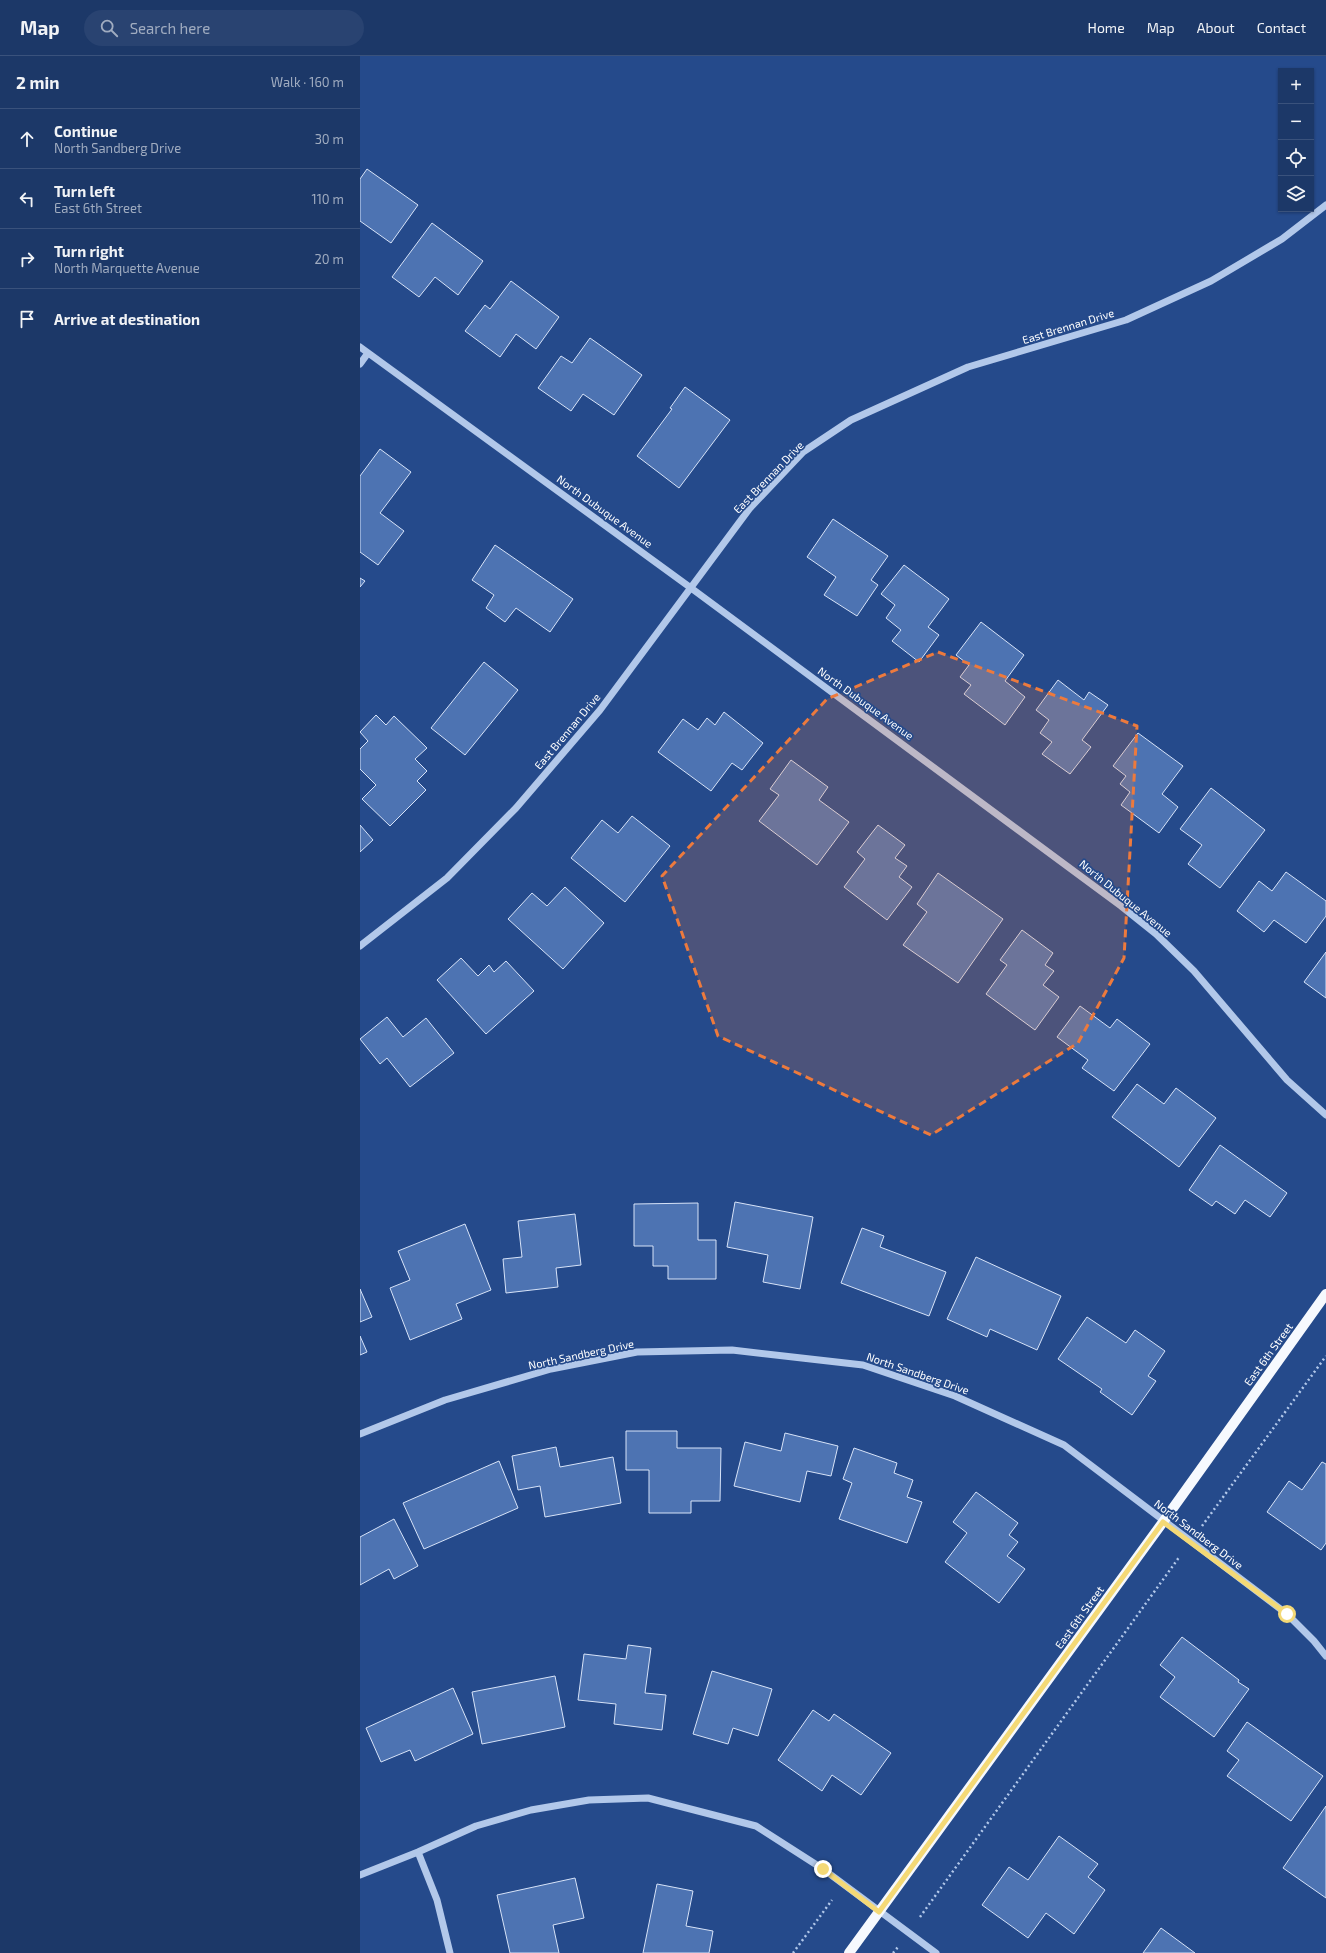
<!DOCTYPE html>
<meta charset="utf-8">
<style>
:root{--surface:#1c3868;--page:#294371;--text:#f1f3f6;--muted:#a0acc0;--line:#3a527c}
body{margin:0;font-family:"Exo 2",sans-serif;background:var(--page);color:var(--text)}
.controls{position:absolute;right:12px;top:12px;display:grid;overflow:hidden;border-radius:0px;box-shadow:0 1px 3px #0004}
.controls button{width:36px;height:36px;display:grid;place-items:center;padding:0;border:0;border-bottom:1px solid var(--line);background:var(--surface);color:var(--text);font:20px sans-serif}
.stop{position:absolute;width:12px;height:12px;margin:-9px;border:3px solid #f4d976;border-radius:50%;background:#fff}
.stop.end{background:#f4d976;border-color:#fff;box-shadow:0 1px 4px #0008}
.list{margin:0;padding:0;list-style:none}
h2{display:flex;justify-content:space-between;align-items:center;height:52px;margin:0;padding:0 16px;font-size:17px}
h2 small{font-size:13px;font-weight:400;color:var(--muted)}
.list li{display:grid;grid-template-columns:26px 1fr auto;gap:12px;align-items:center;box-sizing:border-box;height:60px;padding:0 16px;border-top:1px solid var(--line)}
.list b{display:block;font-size:15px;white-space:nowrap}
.list p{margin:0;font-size:13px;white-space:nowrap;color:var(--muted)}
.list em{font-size:13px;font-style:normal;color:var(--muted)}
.icon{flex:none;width:22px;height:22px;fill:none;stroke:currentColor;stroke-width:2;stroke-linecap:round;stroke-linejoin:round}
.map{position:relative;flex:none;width:966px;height:1897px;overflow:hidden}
header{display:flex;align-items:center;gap:24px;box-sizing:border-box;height:56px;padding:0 20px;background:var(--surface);border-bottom:1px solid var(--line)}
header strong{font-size:19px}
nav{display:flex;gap:22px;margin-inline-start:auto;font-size:14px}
.search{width:280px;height:36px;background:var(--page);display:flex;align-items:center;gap:10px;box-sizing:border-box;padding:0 14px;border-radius:22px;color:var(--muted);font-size:15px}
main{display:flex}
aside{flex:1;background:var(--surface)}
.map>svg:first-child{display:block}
</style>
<header>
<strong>Map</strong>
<div class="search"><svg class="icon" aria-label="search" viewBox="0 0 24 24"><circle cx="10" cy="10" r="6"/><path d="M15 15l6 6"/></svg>Search here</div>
<nav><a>Home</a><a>Map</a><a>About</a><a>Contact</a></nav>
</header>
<main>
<aside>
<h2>2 min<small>Walk · 160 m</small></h2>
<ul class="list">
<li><svg class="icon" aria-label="ahead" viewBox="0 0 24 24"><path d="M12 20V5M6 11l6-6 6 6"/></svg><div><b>Continue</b><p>North Sandberg Drive</p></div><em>30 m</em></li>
<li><svg class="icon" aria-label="left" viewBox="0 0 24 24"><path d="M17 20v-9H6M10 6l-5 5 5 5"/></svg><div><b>Turn left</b><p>East 6th Street</p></div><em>110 m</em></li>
<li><svg class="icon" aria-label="right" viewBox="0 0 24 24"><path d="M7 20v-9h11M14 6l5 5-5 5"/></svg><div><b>Turn right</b><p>North Marquette Avenue</p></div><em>20 m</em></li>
<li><svg class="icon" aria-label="arrive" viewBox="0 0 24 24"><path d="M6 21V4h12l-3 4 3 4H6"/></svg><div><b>Arrive at destination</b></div></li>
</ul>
</aside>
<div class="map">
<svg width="966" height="1897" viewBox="0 0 966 1897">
<rect width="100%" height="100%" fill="#254a8b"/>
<path fill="#4d73b2" stroke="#d7e3f8" d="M7,113L58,149L31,187L0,165V123Z
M72,167L123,205L98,239L75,221L59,241L32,221Z
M151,225L199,261L176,293L156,278L140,301L105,275L125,249L130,253Z
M230,282L282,319L254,359L223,338L211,355L178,332L201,300L212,307Z
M325,331L370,364L319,432L277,400L312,353L310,352Z
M20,393L51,416L20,457L44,475L18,509L0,496V420Z
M473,463L528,500L511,524L518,529L497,560L464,539L476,521L447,501Z
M135,489L213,543L190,576L156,552L145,566L126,552L134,539L112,524Z
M544,509L589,543L568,571L579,579L559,606L532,585L541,574L526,562L535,549L521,538Z
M0,522L5,525L0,531Z
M621,566L664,599L645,625L665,641L645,669L604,638L611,629L600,621L609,609L596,599Z
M124,606L158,634L105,699L71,672Z
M698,624L724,644L729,636L748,649L722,684L731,691L710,718L682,698L692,686L680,677L689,664L676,654Z
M364,656L403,687L382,714L372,707L351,735L298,696L323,663L338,674L347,662L355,669Z
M16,659L26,669L34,660L67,692L55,703L67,715L57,725L66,734L30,770L2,743L16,729L0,713V693L8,685L0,676Z
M778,677L823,710L802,738L818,751L799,777L761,749L770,736L760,728L766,720L753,710Z
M431,704L468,731L459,744L489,766L457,809L399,765L419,739L410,733Z
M851,732L905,774L860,832L828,808L842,789L820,773Z
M272,760L310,790L265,846L211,802L242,764L258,777Z
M0,769L13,784L0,796Z
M518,769L545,789L535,802L547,810L539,821L552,831L527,864L484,831L505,803L497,796Z
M926,816L966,845V860L946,887L914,864L904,876L877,855L899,825L912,835Z
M578,817L643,863L598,927L543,889L567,856L557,848Z
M205,831L244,867L203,913L148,863L172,837L187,850Z
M662,874L693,897L685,909L694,915L683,929L699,941L675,974L626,938L647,909L640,904Z
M966,896V942L944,926Z
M101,902L118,920L129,909L134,916L146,905L174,935L126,978L77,924Z
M720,950L750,972L757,963L790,988L754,1035L722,1012L728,1004L697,981Z
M27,961L43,981L66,962L94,997L50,1031L27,1002L20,1008L0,983Z
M777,1028L804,1048L816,1032L856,1062L819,1111L752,1061Z
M860,1089L927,1137L910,1161L885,1144L875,1158L856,1145L852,1150L829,1134Z
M375,1146L453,1161L440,1233L403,1226L408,1199L367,1191Z
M338,1147V1184H356V1223H308V1210H293V1190H274V1148Z
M215,1158L221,1209L196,1212L198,1231L146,1237L143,1203L162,1201L158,1165Z
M105,1168L131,1234L96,1248L102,1263L50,1284L30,1232L50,1224L38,1195Z
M502,1172L524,1180L520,1191L586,1216L569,1260L481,1227Z
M616,1201L701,1240L677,1294L630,1273L627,1281L587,1263Z
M0,1233L12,1261L0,1266Z
M727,1261L766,1287L775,1274L805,1295L788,1320L796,1325L772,1359L740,1336L742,1333L698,1303Z
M0,1280L7,1296L0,1299Z
M266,1375H317V1392H361L360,1445H331V1457H289V1414H266Z
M425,1377L478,1390L471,1420L447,1415L440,1446L374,1430L385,1386L421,1395Z
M196,1391L200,1411L253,1401L261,1447L185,1461L180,1430L158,1434L152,1400Z
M494,1392L537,1407L534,1417L553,1424L547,1441L562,1446L547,1487L479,1463L492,1427L483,1423Z
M139,1405L158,1452L64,1493L43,1447Z
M962,1406L966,1408V1487L961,1494L907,1456L929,1425L942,1434Z
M616,1436L658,1467L649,1479L658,1486L647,1500L665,1513L639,1547L585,1506L607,1477L593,1466Z
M34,1463L58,1510L34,1523L29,1513L0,1529V1481Z
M822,1581L879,1624L878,1626L889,1633L854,1681L800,1641L815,1621L800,1609Z
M268,1589L291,1592L285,1637L306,1639L302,1674L254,1668L256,1648L218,1644L224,1598L266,1603Z
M352,1615L412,1633L398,1680L373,1672L368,1688L333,1678Z
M195,1620L205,1671L122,1688L112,1636Z
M93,1632L113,1678L55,1705L50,1694L21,1706L6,1672Z
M453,1654L469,1665L474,1658L531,1697L501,1739L472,1719L462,1735L418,1704Z
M887,1666L963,1720L931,1765L867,1720L879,1704L867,1695Z
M966,1750V1842L923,1812Z
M699,1780L738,1808L728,1821L745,1834L714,1878L686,1857L668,1882L622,1849L649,1811L668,1824Z
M215,1822L224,1862L193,1869L199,1897H150L137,1839Z
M297,1828L333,1835L326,1870L353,1875L349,1897H283Z
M801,1872L835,1897H783Z"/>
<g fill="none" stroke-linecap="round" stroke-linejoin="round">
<path stroke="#b2c8ea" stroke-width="2.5" stroke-dasharray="2 3" stroke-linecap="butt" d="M842,1470L966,1300
M560,1861L820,1500
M433,1897L472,1844
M533,1897L538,1891"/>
<path stroke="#b2c8ea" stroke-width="7" d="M0,291L331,532L761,850L796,878L834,915L927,1024L966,1059
M0,308L8,297
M0,890L87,822L156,752L240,654L390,452L443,396L491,364L608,311L766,264L851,225L922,183L966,149
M0,1378L85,1344L191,1313L277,1296L372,1294L503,1309L595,1340L704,1389L927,1558L954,1585L966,1600
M58,1796L77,1844L90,1897
M0,1819L58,1796L116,1770L171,1754L229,1744L288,1742L396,1770L463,1813L576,1897"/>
<path stroke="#f6f9fe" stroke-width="10" d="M489,1897L803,1466L966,1238"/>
</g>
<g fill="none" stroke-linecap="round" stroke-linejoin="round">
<path stroke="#f4d976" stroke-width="5" d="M463,1813L519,1856L803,1466L927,1558"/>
</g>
<path fill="#ed7a3d" fill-opacity="0.2" stroke="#ed7a3d" stroke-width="3" stroke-dasharray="8 5" stroke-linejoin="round" d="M578,596L777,670L764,902L718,987L571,1079L358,980L302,820L467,643Z"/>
<g text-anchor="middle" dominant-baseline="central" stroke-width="3.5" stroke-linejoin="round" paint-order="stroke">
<g font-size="11" fill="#fff" stroke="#254a8b">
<text transform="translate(708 270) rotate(-17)">East Brennan Drive</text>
<text transform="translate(408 421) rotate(-46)">East Brennan Drive</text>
<text transform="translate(245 455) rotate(36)">North Dubuque Avenue</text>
<text transform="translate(506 647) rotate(36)">North Dubuque Avenue</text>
<text transform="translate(207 675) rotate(-50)">East Brennan Drive</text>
<text transform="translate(766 842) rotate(39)">North Dubuque Avenue</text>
<text transform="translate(221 1298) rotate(-12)">North Sandberg Drive</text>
<text transform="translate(908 1298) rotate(-54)">East 6th Street</text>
<text transform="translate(558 1317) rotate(19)">North Sandberg Drive</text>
<text transform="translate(839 1478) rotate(37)">North Sandberg Drive</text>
<text transform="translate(719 1561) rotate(-54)">East 6th Street</text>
</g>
</g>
</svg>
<div class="controls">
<button>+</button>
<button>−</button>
<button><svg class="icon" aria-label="locate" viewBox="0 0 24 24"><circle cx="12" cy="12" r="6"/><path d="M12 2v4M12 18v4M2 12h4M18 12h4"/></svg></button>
<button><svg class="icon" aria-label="layers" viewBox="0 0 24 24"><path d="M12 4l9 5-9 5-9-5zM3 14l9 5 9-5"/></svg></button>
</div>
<div class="stop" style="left:927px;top:1558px"></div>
<div class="stop end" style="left:463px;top:1813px"></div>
</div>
</main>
